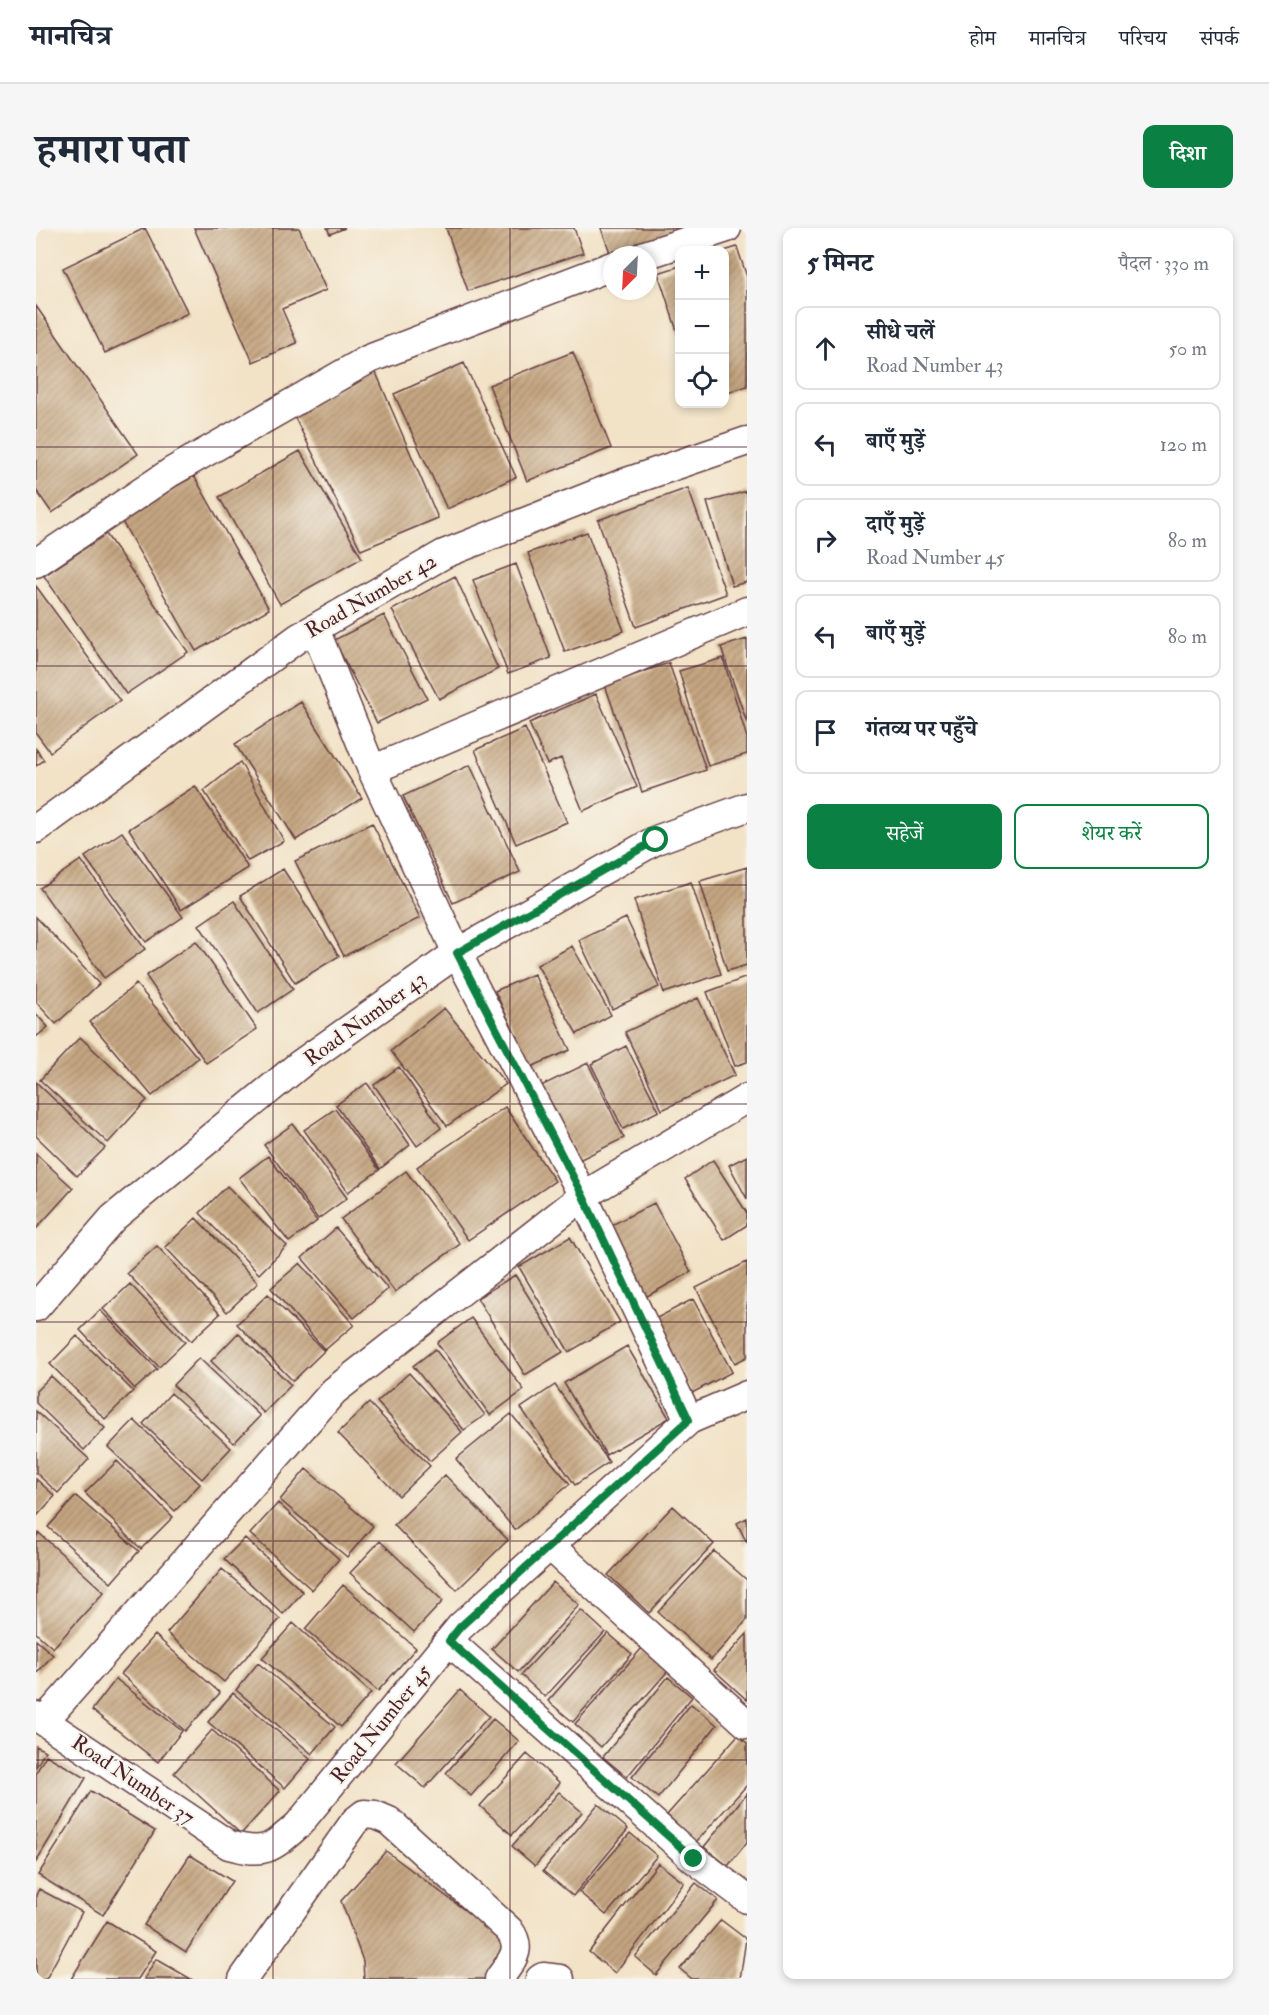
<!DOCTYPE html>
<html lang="hi">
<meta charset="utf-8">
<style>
:root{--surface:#fff;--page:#f6f6f7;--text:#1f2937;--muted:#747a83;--line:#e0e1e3;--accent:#0b8043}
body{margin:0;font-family:"IM FELL Double Pica","Noto Serif Devanagari",serif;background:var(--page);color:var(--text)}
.controls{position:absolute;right:18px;top:18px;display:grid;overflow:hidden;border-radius:12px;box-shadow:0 3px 9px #0003}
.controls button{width:54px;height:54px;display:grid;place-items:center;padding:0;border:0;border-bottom:2px solid var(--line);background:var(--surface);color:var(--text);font:30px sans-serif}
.compass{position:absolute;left:567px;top:18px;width:54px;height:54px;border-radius:50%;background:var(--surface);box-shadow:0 3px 9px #0003;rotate:204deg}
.stop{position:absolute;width:18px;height:18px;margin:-14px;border:4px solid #0b8043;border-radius:50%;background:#fff}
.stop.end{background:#0b8043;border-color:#fff;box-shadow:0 2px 6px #0008}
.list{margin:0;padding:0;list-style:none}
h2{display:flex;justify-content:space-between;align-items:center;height:78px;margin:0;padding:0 24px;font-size:26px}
h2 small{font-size:20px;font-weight:400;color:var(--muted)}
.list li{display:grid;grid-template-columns:39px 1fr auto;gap:18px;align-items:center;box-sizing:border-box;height:84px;margin:0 12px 12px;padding:0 12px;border:2px solid var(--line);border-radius:12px}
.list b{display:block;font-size:22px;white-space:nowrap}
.list p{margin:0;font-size:20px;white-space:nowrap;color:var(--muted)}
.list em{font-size:20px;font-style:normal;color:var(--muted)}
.actions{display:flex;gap:12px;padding:18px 24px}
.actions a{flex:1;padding:14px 0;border:2px solid var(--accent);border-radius:12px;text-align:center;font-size:21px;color:var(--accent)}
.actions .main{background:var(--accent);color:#fff}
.icon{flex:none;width:33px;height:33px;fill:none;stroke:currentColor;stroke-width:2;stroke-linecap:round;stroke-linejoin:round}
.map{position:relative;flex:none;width:711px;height:1751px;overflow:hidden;border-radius:12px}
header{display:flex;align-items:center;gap:36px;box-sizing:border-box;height:84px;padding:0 30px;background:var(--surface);border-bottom:2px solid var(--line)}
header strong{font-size:28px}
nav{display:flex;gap:33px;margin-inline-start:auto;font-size:21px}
.intro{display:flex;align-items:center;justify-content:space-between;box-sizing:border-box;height:144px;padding:0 36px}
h1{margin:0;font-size:42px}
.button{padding:15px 27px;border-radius:12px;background:var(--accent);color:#fff;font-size:21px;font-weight:700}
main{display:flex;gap:36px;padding:0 36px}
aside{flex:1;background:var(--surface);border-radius:12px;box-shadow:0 3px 9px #0003}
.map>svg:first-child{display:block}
</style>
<header>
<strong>मानचित्र</strong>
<nav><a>होम</a><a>मानचित्र</a><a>परिचय</a><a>संपर्क</a></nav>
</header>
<div class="intro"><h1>हमारा पता</h1><a class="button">दिशा</a></div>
<main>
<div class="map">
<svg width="711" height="1751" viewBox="0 0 711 1751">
<defs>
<pattern id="building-hatch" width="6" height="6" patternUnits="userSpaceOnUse" patternTransform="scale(1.5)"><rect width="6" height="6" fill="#c5a681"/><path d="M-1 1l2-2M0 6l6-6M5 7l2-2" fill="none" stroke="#a2876a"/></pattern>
</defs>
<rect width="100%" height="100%" fill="#f7f3e8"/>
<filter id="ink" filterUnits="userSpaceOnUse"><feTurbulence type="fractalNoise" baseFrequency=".0167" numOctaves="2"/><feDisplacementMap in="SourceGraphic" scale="12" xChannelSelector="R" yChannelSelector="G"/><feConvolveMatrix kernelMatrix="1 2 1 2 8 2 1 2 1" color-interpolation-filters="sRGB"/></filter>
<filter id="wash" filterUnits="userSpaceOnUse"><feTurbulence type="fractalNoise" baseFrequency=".008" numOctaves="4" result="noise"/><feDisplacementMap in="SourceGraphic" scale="24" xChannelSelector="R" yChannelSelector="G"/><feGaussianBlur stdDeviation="1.35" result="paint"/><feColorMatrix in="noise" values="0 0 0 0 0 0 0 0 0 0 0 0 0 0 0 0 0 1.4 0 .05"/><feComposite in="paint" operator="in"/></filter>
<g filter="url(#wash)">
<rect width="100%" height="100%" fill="#f2e2c6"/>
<g id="blocks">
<path fill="url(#building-hatch)" d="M109,0L152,85L69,125L27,40Z
M158,0H263L290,62L246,81L261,115L217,134Z
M291,0H309L294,6Z
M410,0H538L547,25L432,63Z
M565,0H664L591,27H575Z
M701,19L711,49V158L688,166V23Z
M644,38V109H643L622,45Z
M0,78L102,226L16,285L0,262Z
M537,124L575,220L491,253L453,157Z
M428,135L480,249L411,281L358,166Z
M338,140L402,290L325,322L256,184Z
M264,223L326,330L244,376L183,269Z
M158,248L233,381L160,423L84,290Z
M652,260L690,366L600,399L562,292Z
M711,263V354L696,358L671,274Z
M551,304L588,403L529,424L492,325Z
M70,306L152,424L90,466L8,348Z
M480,336L515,430L472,446L437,352Z
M419,348L462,441L403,471L356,382Z
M0,358L84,473L14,524L0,505Z
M348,387L391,470L341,495L298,412Z
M711,411V495L685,419Z
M687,430L711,510V526L672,538L643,443Z
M633,435L670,542L606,564L569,457Z
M560,466L601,559L547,583L525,530L511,536L493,495Z
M265,474L326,570L260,612L199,516Z
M489,500L531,594L480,616L439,522Z
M0,521L8,532L0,538Z
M204,534L248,613L212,633L168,563Z
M434,537L484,644L417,675L367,568Z
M159,558L212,640L145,682L93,601Z
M336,595L384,690L308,728L259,633Z
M86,604L147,689L110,714L49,629Z
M45,632L109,721L68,750L4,660Z
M711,639V737L691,743L664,653Z
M247,641L303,728L259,755L204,668Z
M655,654L685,746L628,765L598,672Z
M198,673L257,761L222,785L163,697Z
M0,689L63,756L20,796L0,774Z
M590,690L623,759L576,781L543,712Z
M160,713L221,801L170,835L110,748Z
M536,718L575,787L541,806L501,737Z
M498,746L534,822L495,839L459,763Z
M711,749V834L699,838L671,764Z
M100,756L162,830L116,868L54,794Z
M662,770L699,847L626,882L589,804Z
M408,780L470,856L411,898L355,823Z
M0,786L12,799L0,809Z
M44,809L111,872L72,915L4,852Z
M590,818L623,883L587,901L555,836Z
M552,835L588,910L541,933L505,858Z
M363,839L405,900L381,918L338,857Z
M0,854L69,920L41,948L0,908Z
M331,855L374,917L344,941L300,877Z
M469,879L519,953L432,1012L381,939Z
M299,881L343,942L312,964L268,902Z
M257,896L311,970L282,991L228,917Z
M0,926L37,960L0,1001Z
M232,928L281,993L253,1014L203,950Z
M711,928V971L693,937Z
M677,932L711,985V997L688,1012L649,951Z
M370,943L424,1016L359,1064L305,991Z
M191,958L251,1018L223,1046L164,985Z
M618,975L655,1044L604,1072L566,1002Z
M160,990L222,1055L191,1084L129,1019Z
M300,1000L352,1061L318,1090L266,1030Z
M534,1009L584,1094L533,1124L483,1039Z
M121,1018L184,1086L155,1113L91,1045Z
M711,1034V1129L699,1135L660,1060Z
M264,1035L318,1097L289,1122L235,1060Z
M479,1047L527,1124L489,1147L441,1070Z
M94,1056L149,1114L123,1139L67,1081Z
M232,1066L288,1123L257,1153L201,1096Z
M657,1071L696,1144L656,1165L617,1092Z
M64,1082L121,1141L99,1161L44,1102Z
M435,1090L488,1162L454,1187L401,1115Z
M202,1105L255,1157L228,1185L175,1133Z
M41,1108L97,1163L69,1191L14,1136Z
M591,1118L633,1190L570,1227L528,1155Z
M399,1121L449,1187L428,1202L377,1138Z
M163,1130L224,1188L198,1215L137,1157Z
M373,1145L426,1204L394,1233L341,1174Z
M15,1148L69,1200L48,1222L0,1175V1163Z
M519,1157L573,1234L539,1257L485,1180Z
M135,1165L195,1220L166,1251L107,1196Z
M333,1175L394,1238L363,1268L302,1205Z
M0,1183L53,1231L22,1265L0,1245Z
M475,1186L534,1256L479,1302L420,1231Z
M98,1192L164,1256L139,1283L72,1219Z
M81,1233L137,1289L105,1321L49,1265Z
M270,1241L337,1298L311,1329L244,1272Z
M409,1247L472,1312L421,1362L358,1297Z
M0,1251L19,1268L0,1289Z
M40,1268L103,1323L75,1355L12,1299Z
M242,1275L303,1331L276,1362L214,1306Z
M637,1278L678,1316L613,1385L572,1347Z
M711,1290V1315L701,1295Z
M3,1305L68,1364L17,1420L0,1405V1309Z
M209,1310L267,1364L247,1386L188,1331Z
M344,1313L407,1373L378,1404L314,1345Z
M678,1323L711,1352V1392L675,1432L622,1384Z
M186,1341L244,1391L188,1454L131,1405Z
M517,1354L543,1377L482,1444L456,1421Z
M307,1357L380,1420L342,1463L269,1401Z
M545,1382L569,1404L509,1469L485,1447Z
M257,1395L335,1465L305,1499L226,1430Z
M572,1405L596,1426L537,1494L512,1473Z
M711,1406V1472L678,1442Z
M119,1407L184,1465L149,1503L85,1446Z
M0,1412L17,1427L0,1446Z
M606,1420L632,1443L565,1519L539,1496Z
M222,1435L299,1499L276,1526L200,1462Z
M632,1449L656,1469L591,1549L567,1529Z
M80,1451L146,1503L122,1534L56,1482Z
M424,1462L453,1488L389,1560L360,1535Z
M197,1465L274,1531L249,1560L172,1494Z
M655,1476L681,1497L622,1570L596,1549Z
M457,1491L483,1513L435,1568L410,1545Z
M176,1502L244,1563L205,1606L138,1545Z
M702,1507L711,1515V1557L660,1614L631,1587Z
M0,1518L9,1523L0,1539Z
M491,1526L524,1555L476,1607L444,1578Z
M10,1527L50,1550L0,1634V1545Z
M55,1563L119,1603L67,1687L2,1647Z
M523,1564L546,1584L499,1638L476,1618Z
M711,1565V1614L692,1638L668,1619Z
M562,1576L592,1601L537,1668L507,1643Z
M594,1605L621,1628L570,1687L543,1664Z
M350,1623L475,1717L453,1751H328L327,1733L305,1673Z
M154,1627L196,1653L150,1724L108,1697Z
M622,1635L648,1655L579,1745L553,1724Z
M660,1655L682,1672L620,1747L599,1729Z
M3,1661L46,1684L10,1751H0V1667Z
M685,1692L710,1711L704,1751H656L644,1741Z
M71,1693L120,1723L102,1751H35Z
M120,1731L155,1751H108Z"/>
</g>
</g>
<g filter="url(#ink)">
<use href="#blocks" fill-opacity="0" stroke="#633c42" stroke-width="1.5"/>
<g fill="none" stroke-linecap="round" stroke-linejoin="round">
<g stroke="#633c42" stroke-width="31">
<path id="minor" d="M609,27L691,0
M0,335L135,244L333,131L576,38
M279,401L336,542L421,725L547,968L653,1192
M336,542L711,383
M0,601L262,410L408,326L585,256L711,213
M0,1079L77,990L263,837L421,725L620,612L711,579
M514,1318L711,1496
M413,1413L658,1631L711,1671
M0,1488L193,1617C229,1627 235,1621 262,1597L424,1399L653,1192L711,1167
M8,1493L298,1163L547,968L711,870
M207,1751L319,1593L328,1586L339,1587L353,1593L473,1702C488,1722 475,1733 463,1751
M504,1751L507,1749L524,1751"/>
</g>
<use href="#minor" stroke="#fff" stroke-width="28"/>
</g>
</g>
<g fill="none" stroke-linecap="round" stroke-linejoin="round" filter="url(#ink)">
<path stroke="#0b8043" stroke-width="8" d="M620,612L421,725L547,968L653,1192L424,1399L413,1413L658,1631"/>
</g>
<path fill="none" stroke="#4a1f2b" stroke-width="1.5" stroke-opacity="0.55" d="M237,0V1751M474,0V1751M0,219H711M0,438H711M0,657H711M0,876H711M0,1094H711M0,1313H711M0,1532H711"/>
<g text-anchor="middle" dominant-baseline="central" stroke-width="4.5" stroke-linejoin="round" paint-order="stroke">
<g font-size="21" fill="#4a1f2b" stroke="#f7f3e8">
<text transform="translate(335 368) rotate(-30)">Road Number 42</text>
<text transform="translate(329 791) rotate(-36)">Road Number 43</text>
<text transform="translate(345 1496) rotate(-51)">Road Number 45</text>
<text transform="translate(97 1552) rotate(34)">Road Number 37</text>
</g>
</g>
</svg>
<div class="controls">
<button>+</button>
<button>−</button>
<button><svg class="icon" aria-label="locate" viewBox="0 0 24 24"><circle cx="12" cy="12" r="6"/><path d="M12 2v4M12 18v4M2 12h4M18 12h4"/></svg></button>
</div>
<svg class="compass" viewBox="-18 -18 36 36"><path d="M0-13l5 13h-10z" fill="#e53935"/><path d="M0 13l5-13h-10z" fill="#747a83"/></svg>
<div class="stop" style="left:620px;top:612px"></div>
<div class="stop end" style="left:658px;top:1631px"></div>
</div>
<aside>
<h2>5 मिनट<small>पैदल · 330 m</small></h2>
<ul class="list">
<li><svg class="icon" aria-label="ahead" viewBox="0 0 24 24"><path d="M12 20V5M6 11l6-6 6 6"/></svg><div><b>सीधे चलें</b><p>Road Number 43</p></div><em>50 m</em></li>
<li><svg class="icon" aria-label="left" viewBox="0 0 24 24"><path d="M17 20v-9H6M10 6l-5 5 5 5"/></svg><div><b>बाएँ मुड़ें</b></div><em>120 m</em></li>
<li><svg class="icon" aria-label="right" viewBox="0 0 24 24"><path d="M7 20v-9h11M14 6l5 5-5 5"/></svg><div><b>दाएँ मुड़ें</b><p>Road Number 45</p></div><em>80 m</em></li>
<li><svg class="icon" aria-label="left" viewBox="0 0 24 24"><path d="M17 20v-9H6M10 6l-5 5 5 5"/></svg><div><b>बाएँ मुड़ें</b></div><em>80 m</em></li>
<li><svg class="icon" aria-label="arrive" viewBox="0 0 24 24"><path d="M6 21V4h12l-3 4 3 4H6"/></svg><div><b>गंतव्य पर पहुँचे</b></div></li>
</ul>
<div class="actions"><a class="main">सहेजें</a><a>शेयर करें</a></div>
</aside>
</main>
